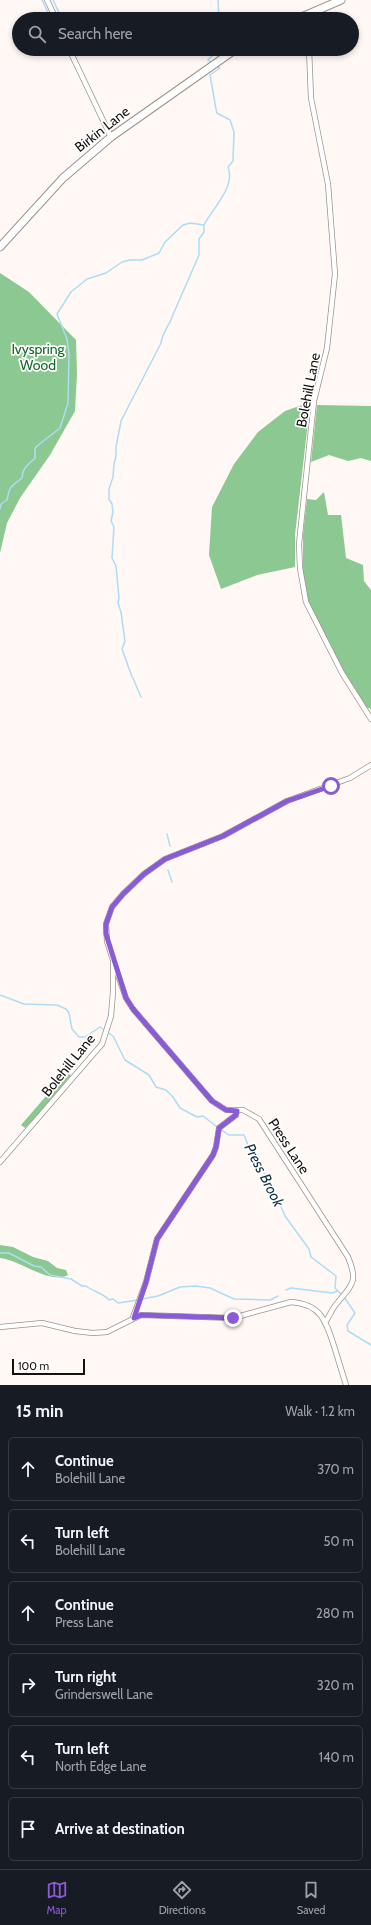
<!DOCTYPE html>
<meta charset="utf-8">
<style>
:root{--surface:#171b24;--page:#20242c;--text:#f1f3f6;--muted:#9ea1a6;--line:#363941;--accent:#895bd4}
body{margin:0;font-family:Cabin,sans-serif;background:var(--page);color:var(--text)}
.scale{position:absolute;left:12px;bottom:10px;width:73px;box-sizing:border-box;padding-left:4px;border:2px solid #15110f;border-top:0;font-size:11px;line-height:14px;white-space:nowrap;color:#15110f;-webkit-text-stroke:3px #fff;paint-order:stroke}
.stop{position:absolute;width:12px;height:12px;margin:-9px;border:3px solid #895bd4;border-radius:50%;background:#fff}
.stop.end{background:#895bd4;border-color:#fff;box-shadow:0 1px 4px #0008}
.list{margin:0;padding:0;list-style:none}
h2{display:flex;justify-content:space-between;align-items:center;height:52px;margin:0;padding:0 16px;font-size:17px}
h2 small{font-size:13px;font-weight:400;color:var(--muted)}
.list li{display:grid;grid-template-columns:26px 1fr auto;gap:12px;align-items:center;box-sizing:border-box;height:64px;margin:0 8px 8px;padding:0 8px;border:1px solid var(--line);border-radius:6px}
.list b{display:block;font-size:15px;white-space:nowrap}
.list p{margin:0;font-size:13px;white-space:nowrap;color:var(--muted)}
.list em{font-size:13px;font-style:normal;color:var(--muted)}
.icon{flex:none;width:22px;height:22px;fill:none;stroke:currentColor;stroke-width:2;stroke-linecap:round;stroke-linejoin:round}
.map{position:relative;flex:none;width:371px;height:1385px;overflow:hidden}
.search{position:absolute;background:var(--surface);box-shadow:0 2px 6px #0003;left:12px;right:12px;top:12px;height:44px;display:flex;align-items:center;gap:10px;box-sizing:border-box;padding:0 14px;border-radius:22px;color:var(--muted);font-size:15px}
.sheet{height:484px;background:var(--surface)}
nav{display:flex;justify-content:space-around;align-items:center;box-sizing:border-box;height:56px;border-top:1px solid var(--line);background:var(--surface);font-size:11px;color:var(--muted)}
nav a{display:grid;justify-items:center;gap:2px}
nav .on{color:var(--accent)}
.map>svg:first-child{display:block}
</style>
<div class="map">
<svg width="371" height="1385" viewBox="0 0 371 1385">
<rect width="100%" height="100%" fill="#fff8f4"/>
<path fill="#8cc891" d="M0,273L29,292L76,340L77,374L75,411L50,455L20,498L7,523L0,553Z
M305,404H310L295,535V567L257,575L221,589L209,555L212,507L234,464L258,432L285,411Z
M317,405L371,406V461L361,458L348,461L329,455L311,462Z
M324,492L328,515H341L346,558L363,565L364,581L371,590V709L366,707L344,672L307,601L303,575V535L307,499L316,500Z
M66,1073L71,1075L40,1113L25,1128L21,1125Z
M0,1245L13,1247L33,1257L48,1261L57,1268L66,1270L68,1275C49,1285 21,1260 0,1258Z"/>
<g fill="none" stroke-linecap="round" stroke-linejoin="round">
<path stroke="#addcf5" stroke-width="1.5" d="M42,0L51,19
M53,0L62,19
M218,0L219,19
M211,62L208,60L219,49
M0,509L1,504L7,500C10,485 11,487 22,478C22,468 29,464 35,458V449L37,446L60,428L68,403L69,354L67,339L57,314L71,292L87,279L106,273L122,262L130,260H142L159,253L165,242L183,225L190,223L204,225
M132,677L122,649L125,641L121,612L118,603L119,598L116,566L112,558L114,527L111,521L113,512L112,504L109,499V489L113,477L114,464L116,456V447L121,421L161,343C162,333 169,326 172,317L199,255V239L204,232V225C212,209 236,187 228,167L233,161L234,132L230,120L217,113L216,109L210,75L220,68L216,66
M133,678L141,697
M167,834L170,846
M168,870L172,882
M0,995L24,1004L57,1005L66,1009L69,1013L72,1029L79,1037H85L100,1027L113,1036L125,1060L149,1075L156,1087L166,1090L173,1097L180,1108L197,1117L203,1116L217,1127
M220,1129L229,1135H244L249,1148L258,1160L260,1168L269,1179L270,1190L280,1204L285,1216L309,1249L311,1257L336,1276L335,1288L342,1295
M0,1253H9L34,1266L41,1267L50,1275L71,1279L82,1286H86C94,1292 103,1293 109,1300L113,1299L118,1303L138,1300
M286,1290L291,1288L332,1293L338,1291
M344,1297L355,1313L347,1325L348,1331L371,1345
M142,1299L158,1296L180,1287L196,1286L210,1288L234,1299L270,1300L278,1296"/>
<g stroke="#9e928d" stroke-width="6">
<path id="street" d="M47,0L56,19
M69,49L111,137
M309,49L311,98L328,184L335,274L327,348L314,401L299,544L300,568L306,602L342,673L371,719
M114,963L126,998L133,1009L212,1101L226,1110H243L259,1119L348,1257C358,1281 353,1284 338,1302C333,1307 330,1315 326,1321
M0,1162L102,1044L111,1016L113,992V960L107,941L106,924L112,907L123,894L144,874L165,859L223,836L287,801L350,778L371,765
M133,1317L146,1282L157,1239L213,1155L216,1147L219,1128L236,1115L237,1111
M0,1327L42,1323L75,1331L93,1333L107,1332L141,1315L233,1318L291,1302C321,1304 326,1321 334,1346C338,1359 342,1372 346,1385"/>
</g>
<g stroke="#9e928d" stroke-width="9">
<path id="secondary" d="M297,19L341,0
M0,247L63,178L111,137L236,49"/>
</g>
<use href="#street" stroke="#fff" stroke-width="4.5"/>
<use href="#secondary" stroke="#fff" stroke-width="7"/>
</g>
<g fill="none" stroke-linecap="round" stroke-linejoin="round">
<path stroke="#895bd4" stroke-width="5" d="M233,1318L141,1315L134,1318L146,1282L157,1239L213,1155L216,1147L219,1128L236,1115L237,1111L226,1110L212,1101L133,1009L126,998L106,934V924L112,907L123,894L144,874L165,859L223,836L287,801L331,786"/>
</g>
<g text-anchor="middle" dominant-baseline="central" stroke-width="3.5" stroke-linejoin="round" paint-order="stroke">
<g font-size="14" fill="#15110f" stroke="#fff">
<text transform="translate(102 129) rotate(-38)">Birkin Lane</text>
<text transform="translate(308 390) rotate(-79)">Bolehill Lane</text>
<text transform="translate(68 1065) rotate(-51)">Bolehill Lane</text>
<text transform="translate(289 1146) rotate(57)">Press Lane</text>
</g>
<g font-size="14" fill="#106925" stroke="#fff">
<text x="38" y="349">Ivyspring<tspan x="38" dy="16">Wood</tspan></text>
</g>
<g font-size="15" font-style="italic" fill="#0d3445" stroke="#fff">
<text transform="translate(264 1175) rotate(63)">Press Brook</text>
</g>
</g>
</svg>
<div class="scale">100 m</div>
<div class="stop" style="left:331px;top:786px"></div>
<div class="stop end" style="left:233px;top:1318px"></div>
<div class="search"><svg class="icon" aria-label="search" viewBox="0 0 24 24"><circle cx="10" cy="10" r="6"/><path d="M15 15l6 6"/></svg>Search here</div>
</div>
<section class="sheet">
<h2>15 min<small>Walk · 1.2 km</small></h2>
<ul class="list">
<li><svg class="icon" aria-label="ahead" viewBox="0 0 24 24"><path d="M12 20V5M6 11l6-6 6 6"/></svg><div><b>Continue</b><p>Bolehill Lane</p></div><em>370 m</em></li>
<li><svg class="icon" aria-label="left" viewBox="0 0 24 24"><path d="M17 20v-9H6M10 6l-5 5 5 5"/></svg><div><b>Turn left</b><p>Bolehill Lane</p></div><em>50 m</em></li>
<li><svg class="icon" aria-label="ahead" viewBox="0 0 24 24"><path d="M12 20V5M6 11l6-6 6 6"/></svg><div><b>Continue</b><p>Press Lane</p></div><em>280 m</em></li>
<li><svg class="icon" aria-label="right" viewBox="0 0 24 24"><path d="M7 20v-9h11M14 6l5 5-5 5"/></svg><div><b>Turn right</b><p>Grinderswell Lane</p></div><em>320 m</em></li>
<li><svg class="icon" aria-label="left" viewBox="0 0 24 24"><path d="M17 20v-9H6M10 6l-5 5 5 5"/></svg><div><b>Turn left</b><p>North Edge Lane</p></div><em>140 m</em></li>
<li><svg class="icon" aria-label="arrive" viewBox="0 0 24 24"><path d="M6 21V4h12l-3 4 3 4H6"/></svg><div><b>Arrive at destination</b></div></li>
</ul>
</section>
<nav>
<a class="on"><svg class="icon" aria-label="map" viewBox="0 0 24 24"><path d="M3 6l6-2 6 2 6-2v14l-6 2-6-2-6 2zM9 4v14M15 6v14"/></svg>Map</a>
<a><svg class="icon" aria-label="directions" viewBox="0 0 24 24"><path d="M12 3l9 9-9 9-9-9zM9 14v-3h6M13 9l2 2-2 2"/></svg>Directions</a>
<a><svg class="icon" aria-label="saved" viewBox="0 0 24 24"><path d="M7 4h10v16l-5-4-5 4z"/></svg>Saved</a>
</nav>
